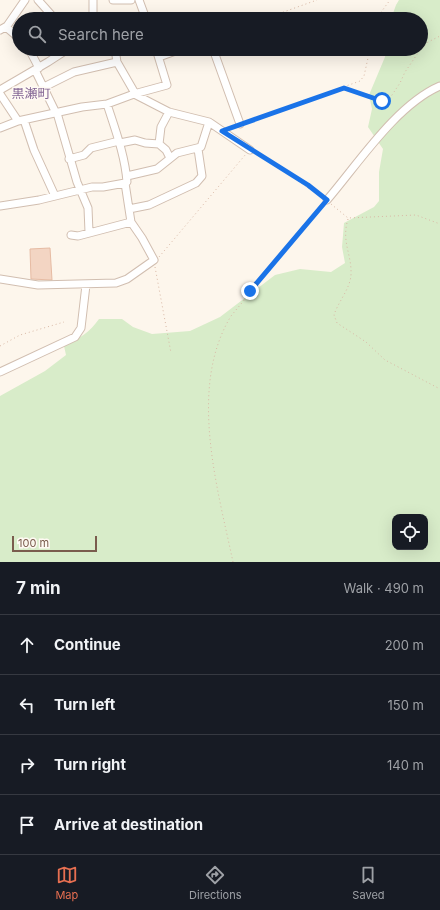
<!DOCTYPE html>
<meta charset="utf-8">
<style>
:root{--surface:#171b24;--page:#242831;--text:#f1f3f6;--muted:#9ea1a6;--line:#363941;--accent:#e76f51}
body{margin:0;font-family:Inter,"Noto Sans JP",sans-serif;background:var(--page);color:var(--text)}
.controls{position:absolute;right:12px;bottom:12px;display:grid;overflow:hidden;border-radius:8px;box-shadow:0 4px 16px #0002}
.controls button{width:36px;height:36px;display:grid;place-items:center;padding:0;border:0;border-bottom:1px solid var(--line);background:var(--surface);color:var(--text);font:20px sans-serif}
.scale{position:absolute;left:12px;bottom:10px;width:85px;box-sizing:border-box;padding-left:4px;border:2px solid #7a5c4d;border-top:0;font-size:11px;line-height:14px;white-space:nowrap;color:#7a5c4d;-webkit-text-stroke:3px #fffaf3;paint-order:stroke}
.stop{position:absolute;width:12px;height:12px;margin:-9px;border:3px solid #1a73e8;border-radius:50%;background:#fff}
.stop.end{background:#1a73e8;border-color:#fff;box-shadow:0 1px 4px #0008}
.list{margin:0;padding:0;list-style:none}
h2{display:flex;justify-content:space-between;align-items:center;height:52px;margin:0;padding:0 16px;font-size:17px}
h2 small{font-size:13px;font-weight:400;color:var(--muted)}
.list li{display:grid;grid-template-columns:26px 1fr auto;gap:12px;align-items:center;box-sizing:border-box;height:60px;padding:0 16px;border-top:1px solid var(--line)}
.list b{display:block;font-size:15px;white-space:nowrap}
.list em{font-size:13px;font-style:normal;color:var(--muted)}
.icon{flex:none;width:22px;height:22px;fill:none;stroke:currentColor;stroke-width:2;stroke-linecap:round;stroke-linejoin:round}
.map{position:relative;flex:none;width:440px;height:562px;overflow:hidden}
.search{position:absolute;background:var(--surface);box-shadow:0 4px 16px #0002;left:12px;right:12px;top:12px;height:44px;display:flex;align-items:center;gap:10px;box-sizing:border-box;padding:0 14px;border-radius:22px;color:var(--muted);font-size:15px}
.sheet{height:292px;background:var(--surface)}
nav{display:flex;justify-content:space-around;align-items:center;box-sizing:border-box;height:56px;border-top:1px solid var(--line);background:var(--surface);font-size:11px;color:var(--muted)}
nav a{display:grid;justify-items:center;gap:2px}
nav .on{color:var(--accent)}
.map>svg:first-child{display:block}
</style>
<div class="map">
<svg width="440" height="562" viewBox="0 0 440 562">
<rect width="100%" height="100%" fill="#fdf6ec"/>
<path fill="#d8ecc9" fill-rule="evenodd" d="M399,0H440V562H0V396L45,371L66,355L64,346C79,339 90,332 99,319H122L133,327L152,334L190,331L220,317L275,275L300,269L331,272L345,263L342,247L344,223L374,207L379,201V172L383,149L368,127L372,109L369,95L385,57L386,49H421V19H391L396,5ZM395,517H425V547H395Z"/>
<path fill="#f3d5c3" stroke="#e6bba3" d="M50,248L52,280L31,279L30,249Z"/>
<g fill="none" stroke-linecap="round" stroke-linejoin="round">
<g stroke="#d1beb0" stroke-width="9">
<path id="minor" d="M38,0L55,19
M113,0H131
M139,0L146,19
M93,19V0
M6,27L19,38
M0,30L7,26L25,0
M29,49L39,68
M115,49L117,62L136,95L169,112L209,122L250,150
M213,49L240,124
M159,57L181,49
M35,70L56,113
M44,87L74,72L117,62
M0,90L48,62L68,49
M0,94L18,121
M57,113L77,182L88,208L89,232
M24,120L34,150L55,196
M0,128L18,121L82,107L107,104L134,94L167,85L156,49
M120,143L135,140L145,143L159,144L166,150L170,158
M159,144L161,127L169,112
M69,159L84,155L91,148L119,141
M127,176L157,169L177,153L201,147L209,122
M327,200C358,164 396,105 440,86
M0,206L39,200L92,187H103L125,183
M129,209L149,205L196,183L202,176L198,149
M71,235L78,236L131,222
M0,279L38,285L116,283L127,279L154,260L142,238L131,222L125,183L127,182C125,155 115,129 107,104
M0,372L75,337L81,328L86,285"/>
</g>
<path stroke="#d9b8a5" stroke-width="1" stroke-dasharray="1 3" stroke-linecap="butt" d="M264,19L317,0
M376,19L390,0
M345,88L382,101H388L400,83L405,72L418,53L428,42L440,36
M246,122L360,81L364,76L370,49
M255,152L322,197
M331,204L348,218L416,215L440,224
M348,219C341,242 352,254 351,275C350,289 338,302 334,315L337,323L366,342L385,360L440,389
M159,257L246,154
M155,267L171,353
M0,346L20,335L64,322
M233,562C217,486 188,387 231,316L323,205"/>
<use href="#minor" stroke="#fff" stroke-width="7"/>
</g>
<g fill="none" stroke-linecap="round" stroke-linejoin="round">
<path stroke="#1a73e8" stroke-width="5" d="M250,291L327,200L308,185L222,131L344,88L382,101"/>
</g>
<g text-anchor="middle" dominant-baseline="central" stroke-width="3" stroke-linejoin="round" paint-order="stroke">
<g font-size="13" fill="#846695" stroke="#fffaf3">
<text x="31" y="93">黒瀬町</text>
</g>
</g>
</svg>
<div class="controls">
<button><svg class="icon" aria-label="locate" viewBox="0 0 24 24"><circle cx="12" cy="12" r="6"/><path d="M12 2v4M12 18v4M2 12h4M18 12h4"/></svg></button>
</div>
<div class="scale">100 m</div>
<div class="stop" style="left:382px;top:101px"></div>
<div class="stop end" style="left:250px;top:291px"></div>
<div class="search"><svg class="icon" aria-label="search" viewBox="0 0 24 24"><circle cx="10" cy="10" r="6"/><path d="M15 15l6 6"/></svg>Search here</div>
</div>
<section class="sheet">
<h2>7 min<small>Walk · 490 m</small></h2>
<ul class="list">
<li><svg class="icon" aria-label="ahead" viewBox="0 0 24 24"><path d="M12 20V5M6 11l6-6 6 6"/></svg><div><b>Continue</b></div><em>200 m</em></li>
<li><svg class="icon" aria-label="left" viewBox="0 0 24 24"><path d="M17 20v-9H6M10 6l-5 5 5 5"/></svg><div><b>Turn left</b></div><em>150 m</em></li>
<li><svg class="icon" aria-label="right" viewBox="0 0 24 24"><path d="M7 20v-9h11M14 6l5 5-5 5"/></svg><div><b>Turn right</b></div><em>140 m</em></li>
<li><svg class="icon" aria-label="arrive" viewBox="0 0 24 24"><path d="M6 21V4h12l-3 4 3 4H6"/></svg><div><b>Arrive at destination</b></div></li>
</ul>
</section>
<nav>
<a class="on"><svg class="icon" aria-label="map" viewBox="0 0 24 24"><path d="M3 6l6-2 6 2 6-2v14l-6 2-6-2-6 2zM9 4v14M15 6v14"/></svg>Map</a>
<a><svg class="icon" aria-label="directions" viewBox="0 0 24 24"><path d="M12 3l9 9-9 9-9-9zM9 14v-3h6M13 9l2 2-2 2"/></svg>Directions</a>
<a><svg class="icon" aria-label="saved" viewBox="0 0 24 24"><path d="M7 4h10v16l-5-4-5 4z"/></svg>Saved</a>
</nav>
